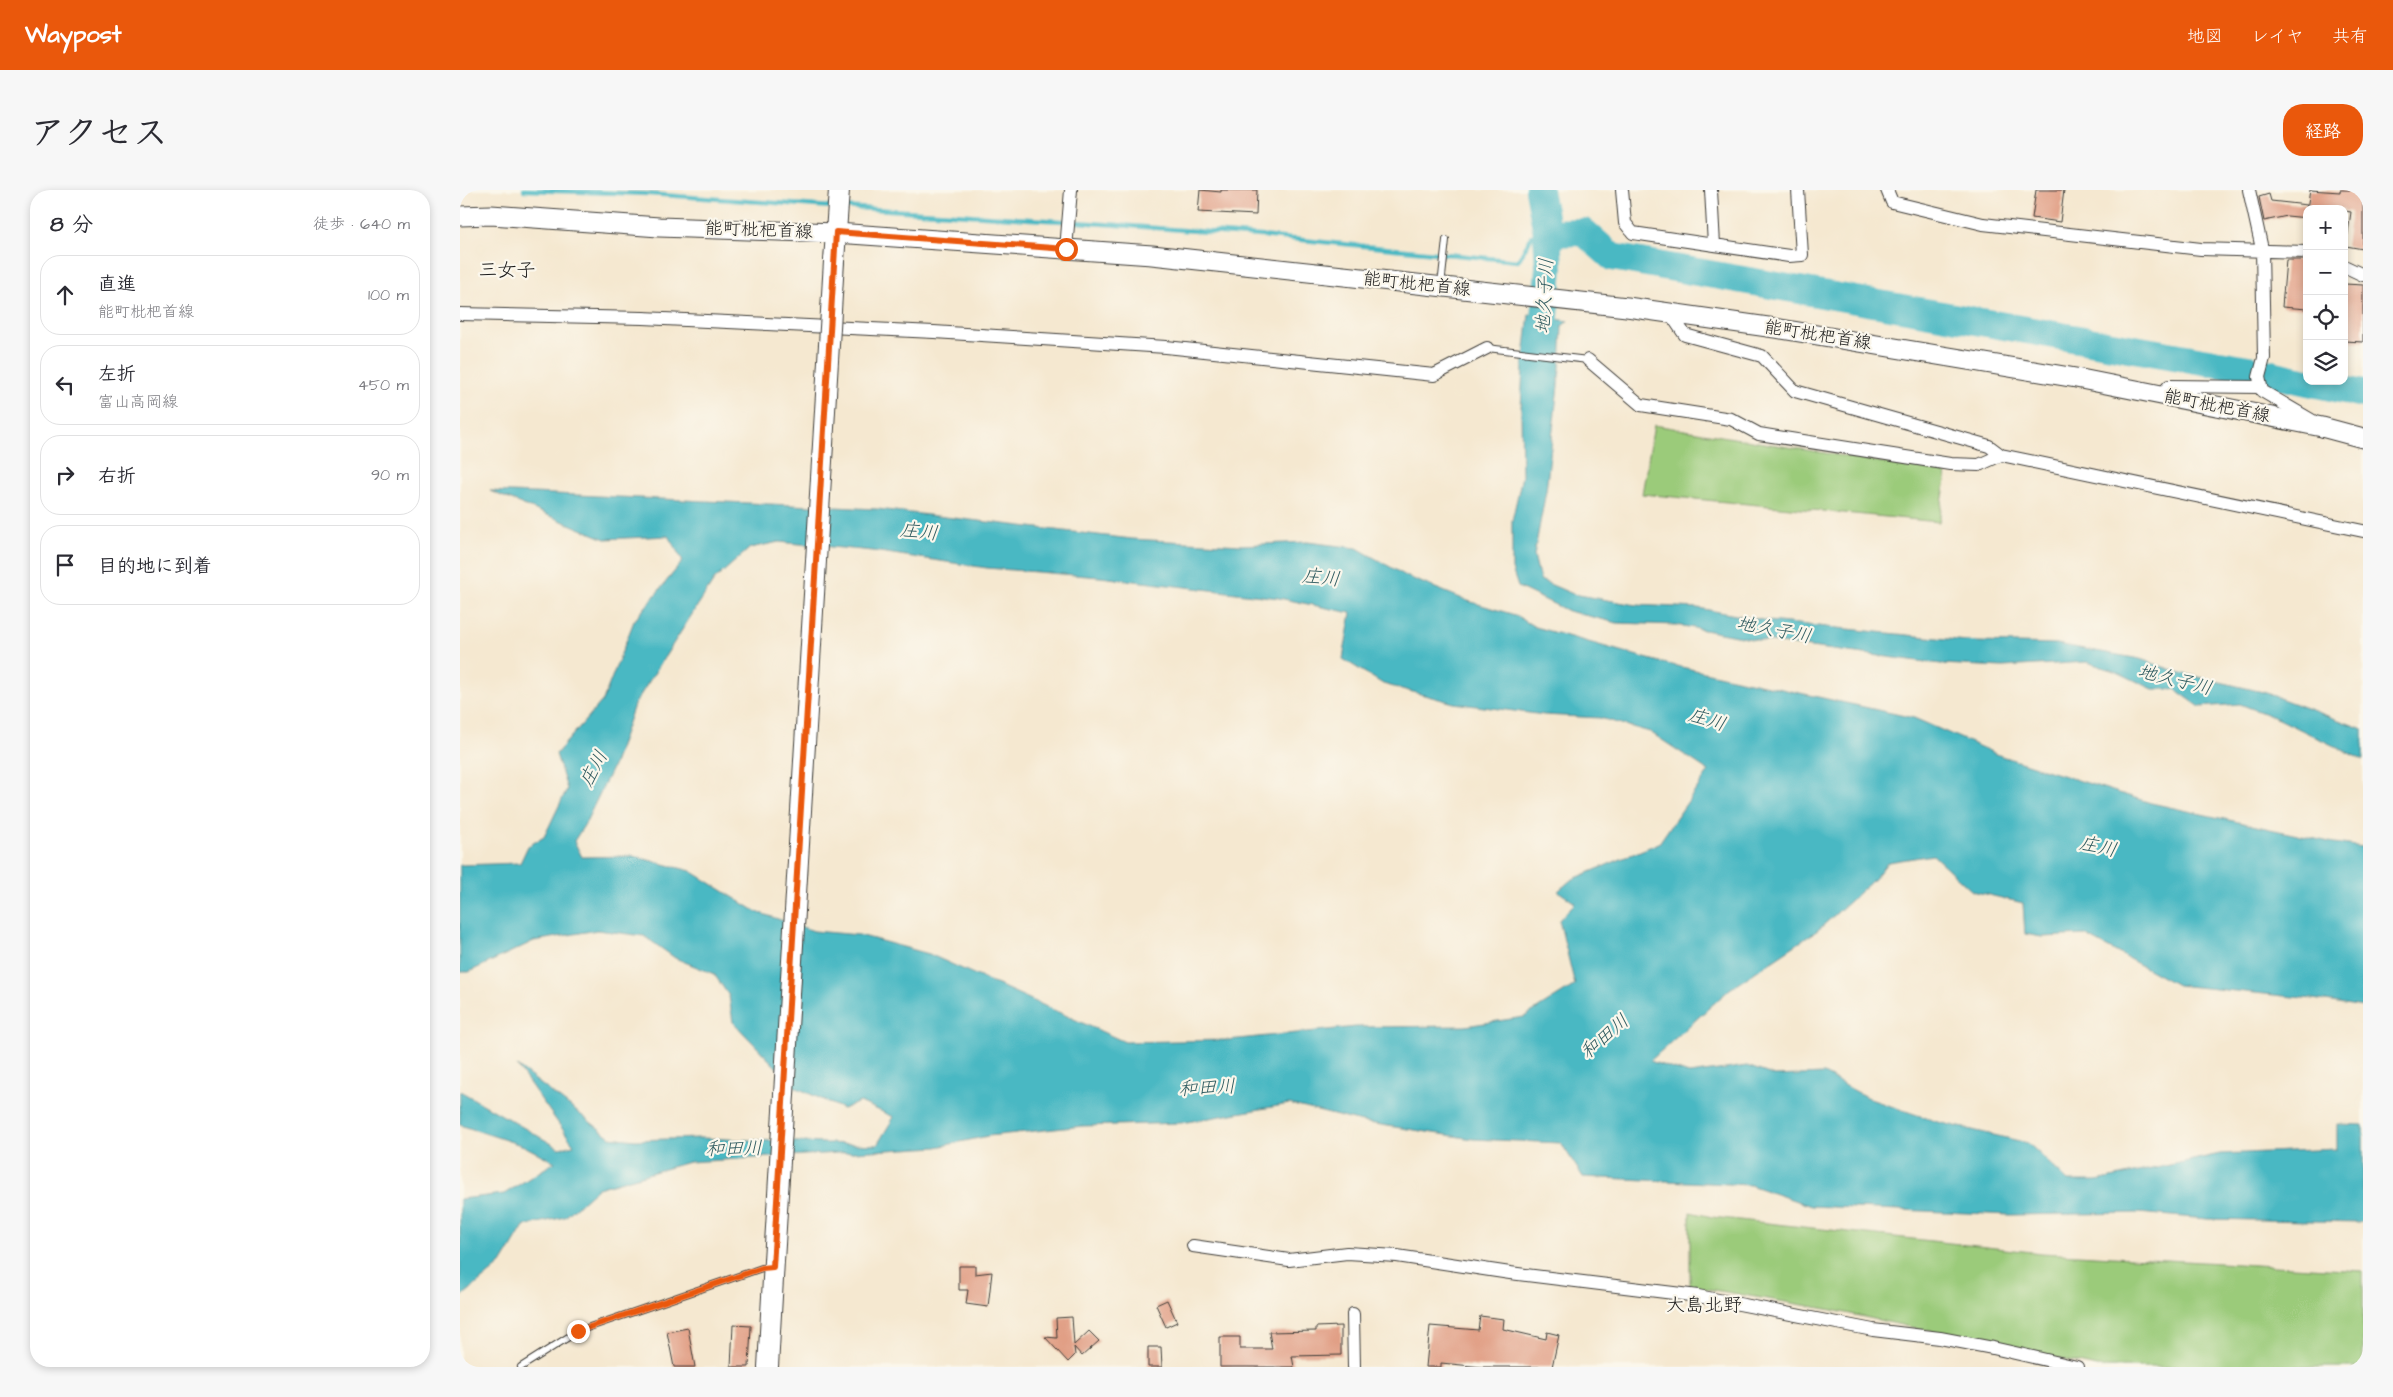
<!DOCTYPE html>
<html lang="ja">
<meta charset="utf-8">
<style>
:root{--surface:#fff;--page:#f7f7f7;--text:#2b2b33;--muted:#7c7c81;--line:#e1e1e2;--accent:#ea580c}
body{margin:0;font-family:"Architects Daughter","Klee One",sans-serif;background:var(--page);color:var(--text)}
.controls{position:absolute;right:15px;top:15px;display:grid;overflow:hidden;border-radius:10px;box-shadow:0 2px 8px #0003}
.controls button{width:45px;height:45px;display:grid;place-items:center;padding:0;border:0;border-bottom:1px solid var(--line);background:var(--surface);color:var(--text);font:25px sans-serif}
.stop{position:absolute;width:15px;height:15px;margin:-11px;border:4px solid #ea580c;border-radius:50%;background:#fff}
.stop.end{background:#ea580c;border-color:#fff;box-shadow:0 1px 5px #0008}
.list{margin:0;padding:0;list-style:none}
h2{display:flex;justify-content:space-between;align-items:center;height:65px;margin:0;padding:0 20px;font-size:21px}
h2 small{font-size:16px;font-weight:400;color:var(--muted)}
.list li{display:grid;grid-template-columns:32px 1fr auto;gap:15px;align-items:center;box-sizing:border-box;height:80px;margin:0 10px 10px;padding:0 10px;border:1px solid var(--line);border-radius:20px}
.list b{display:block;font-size:19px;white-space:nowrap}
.list p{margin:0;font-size:16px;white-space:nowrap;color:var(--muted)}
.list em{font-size:16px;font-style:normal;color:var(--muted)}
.icon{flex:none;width:28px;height:28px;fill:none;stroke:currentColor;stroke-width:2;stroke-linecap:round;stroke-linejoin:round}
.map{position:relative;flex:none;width:1903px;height:1177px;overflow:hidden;border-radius:20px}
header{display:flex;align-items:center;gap:30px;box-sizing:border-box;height:70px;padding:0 25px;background:var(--accent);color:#fff}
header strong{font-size:24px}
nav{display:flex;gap:28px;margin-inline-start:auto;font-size:18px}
.intro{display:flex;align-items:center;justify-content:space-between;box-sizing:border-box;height:120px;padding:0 30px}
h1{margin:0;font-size:35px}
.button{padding:12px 22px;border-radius:20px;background:var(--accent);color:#fff;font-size:18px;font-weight:700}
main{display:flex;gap:30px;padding:0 30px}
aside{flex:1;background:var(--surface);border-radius:20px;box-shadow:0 2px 8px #0003}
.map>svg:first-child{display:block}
</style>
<header>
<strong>Waypost</strong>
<nav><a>地図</a><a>レイヤ</a><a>共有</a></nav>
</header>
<div class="intro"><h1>アクセス</h1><a class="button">経路</a></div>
<main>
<aside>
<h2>8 分<small>徒歩 · 640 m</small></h2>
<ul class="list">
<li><svg class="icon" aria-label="ahead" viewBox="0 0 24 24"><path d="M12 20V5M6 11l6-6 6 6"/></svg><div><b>直進</b><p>能町枇杷首線</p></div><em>100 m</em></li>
<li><svg class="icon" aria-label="left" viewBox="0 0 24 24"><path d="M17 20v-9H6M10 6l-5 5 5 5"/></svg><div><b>左折</b><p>富山高岡線</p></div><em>450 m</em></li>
<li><svg class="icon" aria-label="right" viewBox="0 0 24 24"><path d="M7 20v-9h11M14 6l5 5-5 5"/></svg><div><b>右折</b></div><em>90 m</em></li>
<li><svg class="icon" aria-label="arrive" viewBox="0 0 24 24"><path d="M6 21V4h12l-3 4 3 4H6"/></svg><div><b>目的地に到着</b></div></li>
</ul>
</aside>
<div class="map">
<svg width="1903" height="1177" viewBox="0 0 1903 1177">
<rect width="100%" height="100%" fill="#fbf7ec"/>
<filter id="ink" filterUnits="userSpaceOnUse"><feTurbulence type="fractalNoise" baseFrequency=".02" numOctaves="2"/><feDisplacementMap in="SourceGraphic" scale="10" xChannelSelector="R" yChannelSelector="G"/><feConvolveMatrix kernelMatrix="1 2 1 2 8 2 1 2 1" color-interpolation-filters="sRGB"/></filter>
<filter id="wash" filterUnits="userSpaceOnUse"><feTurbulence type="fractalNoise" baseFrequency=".0096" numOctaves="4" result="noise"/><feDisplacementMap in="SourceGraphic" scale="20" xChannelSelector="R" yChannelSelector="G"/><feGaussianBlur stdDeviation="1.12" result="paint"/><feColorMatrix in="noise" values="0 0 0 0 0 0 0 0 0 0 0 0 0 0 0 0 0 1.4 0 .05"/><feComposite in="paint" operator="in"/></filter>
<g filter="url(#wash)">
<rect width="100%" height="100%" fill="#f5e8d0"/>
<path fill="#9bcb7a" stroke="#5c744b" d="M1194,235L1487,283L1479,332L1182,304Z
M1230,1022L1252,1027L1581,1063L1903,1081V1177H1637L1367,1119L1230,1096Z"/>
<path fill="#4ab8c3" stroke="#336a70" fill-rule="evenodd" d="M1069,124L1108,131L1102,136L1100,178L1086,301L1074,365L1080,390L1113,404L1176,415L1238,418L1308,431L1517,452L1597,454L1680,469L1721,483L1803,502L1903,539V570L1819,529L1780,514L1740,517L1715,499H1693L1657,482L1627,472L1543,477L1481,474L1297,450L1218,435L1157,433L1108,421L1058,397L1052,379V331L1062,286L1061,219L1063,175Z
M30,301L417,319L672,349L781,355L847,352L897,358L948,387L1008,411L1055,425L1075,437L1203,473L1454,528L1541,566L1691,613L1874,653L1903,657V817L1853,809L1717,795L1625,745L1582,747L1565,744L1563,713L1512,701L1473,665L1428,672L1413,690L1358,740L1270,799L1190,871L1229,884L1287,876L1315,886L1364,884L1410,909L1478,932L1568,953L1608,991H1637L1760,964L1877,959V934L1903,935V1032L1747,1029L1678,1023L1550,1025L1351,1016L1290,995L1123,987L1101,953L1013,949L902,932L829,914L721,933L623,936L528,946L477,957L229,972L138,998L105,1027L64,1036L41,1074L0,1108V1009L44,1004L95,972L64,956L0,935V901L99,958L114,955L57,876L150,947L175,950L240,948L417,955L434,927L400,912L383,919L335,897L273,832L269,806L254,784L215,768L184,746L137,740L74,751L9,782H0V675L60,673L68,656L84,647L107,599L96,564L143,510L174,431L223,371L208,346L145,349ZM319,352L413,361L527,378L640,387L819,408L891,423L883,469L923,494L994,513L1084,525L1140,528L1190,542L1249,581L1199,653L1111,690L1098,701L1115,713L1099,730L1115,795L1064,827L1005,836L896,837L768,850L665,852L469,764L399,745L354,741L297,722L231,681L173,666L122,667L114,651L125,634L154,574L174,515L254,390L290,358Z"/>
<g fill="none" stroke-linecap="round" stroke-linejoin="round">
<path stroke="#4ab8c3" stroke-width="4.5" d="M64,0L189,4L372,17
M382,17L618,32L801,46L1058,71L1072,46L1087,43"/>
<path stroke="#4ab8c3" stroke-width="28" d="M1079,0L1087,43L1089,77L1082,165
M1087,43L1124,42L1152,67L1788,179L1903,204"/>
</g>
<g id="blocks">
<path fill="#e19f85" d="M740,0L761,2V0H797L796,25L738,22Z
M1576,0H1604L1600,32L1572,28Z
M1850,0L1880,2V0H1903V59L1886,56L1891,22L1884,21V19H1847Z
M1809,4L1811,11L1847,15V28L1827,26L1804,31L1799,7Z
M1826,70H1847V119L1822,117Z
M1885,94L1903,95V152L1884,151Z
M499,1076H515V1084L532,1082L528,1117L506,1114L508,1100H499Z
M707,1110L717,1132L706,1137L696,1115Z
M1020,1126L1044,1129L1043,1139L1086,1149L1087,1142L1099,1145L1092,1177H1022L981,1173V1177H966L970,1136L1018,1140Z
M612,1127L614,1155L629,1141L639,1151L622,1166L614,1157L615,1165L608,1172L585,1147L597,1148L596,1128Z
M273,1135L291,1136L289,1177H271Z
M881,1136V1165L832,1166L834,1177H760V1147H780V1159H812L809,1142L856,1141V1137Z
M228,1138L235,1177H214L207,1142Z
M688,1157H701L702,1177H688Z"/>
</g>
</g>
<g filter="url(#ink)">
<use href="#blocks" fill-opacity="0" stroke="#3d3b37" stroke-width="1"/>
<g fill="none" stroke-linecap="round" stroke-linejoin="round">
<g stroke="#3d3b37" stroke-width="8">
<path id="service" d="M981,96L986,50
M1027,158L1128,170
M61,1177L118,1141L302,1078L311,1077"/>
</g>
<g stroke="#3d3b37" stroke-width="14">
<path id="minor" d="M1162,0L1165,33L1173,43L1329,66L1342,65L1338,0
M1251,0L1254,55
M1427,0L1432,12L1523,34L1741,59L1847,62
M1789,0L1802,59L1804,168L1799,187L1802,201L1853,231
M606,59L611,0
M1884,76L1903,85
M1210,123L1225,145L1302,166L1335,201L1529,256L1541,265
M0,124L183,128L474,142L706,157L974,185L1027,158
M1128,170L1181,215L1271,229L1299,244L1490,274L1519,275L1541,265L1903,341
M1701,205L1709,196L1801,197
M733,1056L829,1070L887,1063L937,1066L1050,1083L1238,1106L1413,1140L1480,1148L1533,1158L1617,1177
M893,1124L894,1177"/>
</g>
<g stroke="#3d3b37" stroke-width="21">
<path id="secondary" d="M0,26L31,25L199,37L376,43L692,65L1167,117L1315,138L1616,188L1862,237L1903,248"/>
</g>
<g stroke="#3d3b37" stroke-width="22">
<path id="primary" d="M374,71L379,0
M308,1177L314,1071"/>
</g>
<use href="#service" stroke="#fff" stroke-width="6"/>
<use href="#minor" stroke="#fff" stroke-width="12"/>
<use href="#secondary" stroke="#fff" stroke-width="19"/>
<use href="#primary" stroke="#fff" stroke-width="20"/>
<g stroke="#3d3b37" stroke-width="22" stroke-linecap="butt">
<path id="primary-bridge" d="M314,1071L374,71"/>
</g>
<use href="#primary-bridge" stroke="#fff" stroke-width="20"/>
</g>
</g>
<g fill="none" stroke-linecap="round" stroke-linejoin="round" filter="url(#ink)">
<path stroke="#ea580c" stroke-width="6" d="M118,1141L302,1078L313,1077L376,42L606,59"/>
</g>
<g text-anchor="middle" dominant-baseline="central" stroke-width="4.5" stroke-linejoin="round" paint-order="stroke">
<g font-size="18" fill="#1c1c1c" stroke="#fbf7ec">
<text transform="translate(299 40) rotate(2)">能町枇杷首線</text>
<text transform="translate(957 94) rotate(6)">能町枇杷首線</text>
<text transform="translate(1358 145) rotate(9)">能町枇杷首線</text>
<text transform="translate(1757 216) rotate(11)">能町枇杷首線</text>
</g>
<g font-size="19" fill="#1c1c1c" stroke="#fbf7ec">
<text x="47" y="80">三女子</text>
<text x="1244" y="1115">大島北野</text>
</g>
<g font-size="19" font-style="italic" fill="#2e5a5f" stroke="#fbf7ec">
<text transform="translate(1085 106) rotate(-87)">地久子川</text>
<text transform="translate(459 342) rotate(6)">庄川</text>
<text transform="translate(861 388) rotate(6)">庄川</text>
<text transform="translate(1314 440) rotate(11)">地久子川</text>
<text transform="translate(1715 490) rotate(14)">地久子川</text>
<text transform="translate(1247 530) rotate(17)">庄川</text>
<text transform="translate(134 579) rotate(-62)">庄川</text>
<text transform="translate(1638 657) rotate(12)">庄川</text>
<text transform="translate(1145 847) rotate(-41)">和田川</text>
<text transform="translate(747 898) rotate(-3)">和田川</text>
<text transform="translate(274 959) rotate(-1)">和田川</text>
</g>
</g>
</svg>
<div class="controls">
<button>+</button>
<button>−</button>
<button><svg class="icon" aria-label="locate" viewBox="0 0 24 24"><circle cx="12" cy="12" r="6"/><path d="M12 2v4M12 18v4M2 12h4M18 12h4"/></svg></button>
<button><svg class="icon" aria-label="layers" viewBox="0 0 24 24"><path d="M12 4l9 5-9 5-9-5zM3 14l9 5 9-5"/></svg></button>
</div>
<div class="stop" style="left:606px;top:59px"></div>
<div class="stop end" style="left:118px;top:1141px"></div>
</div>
</main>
